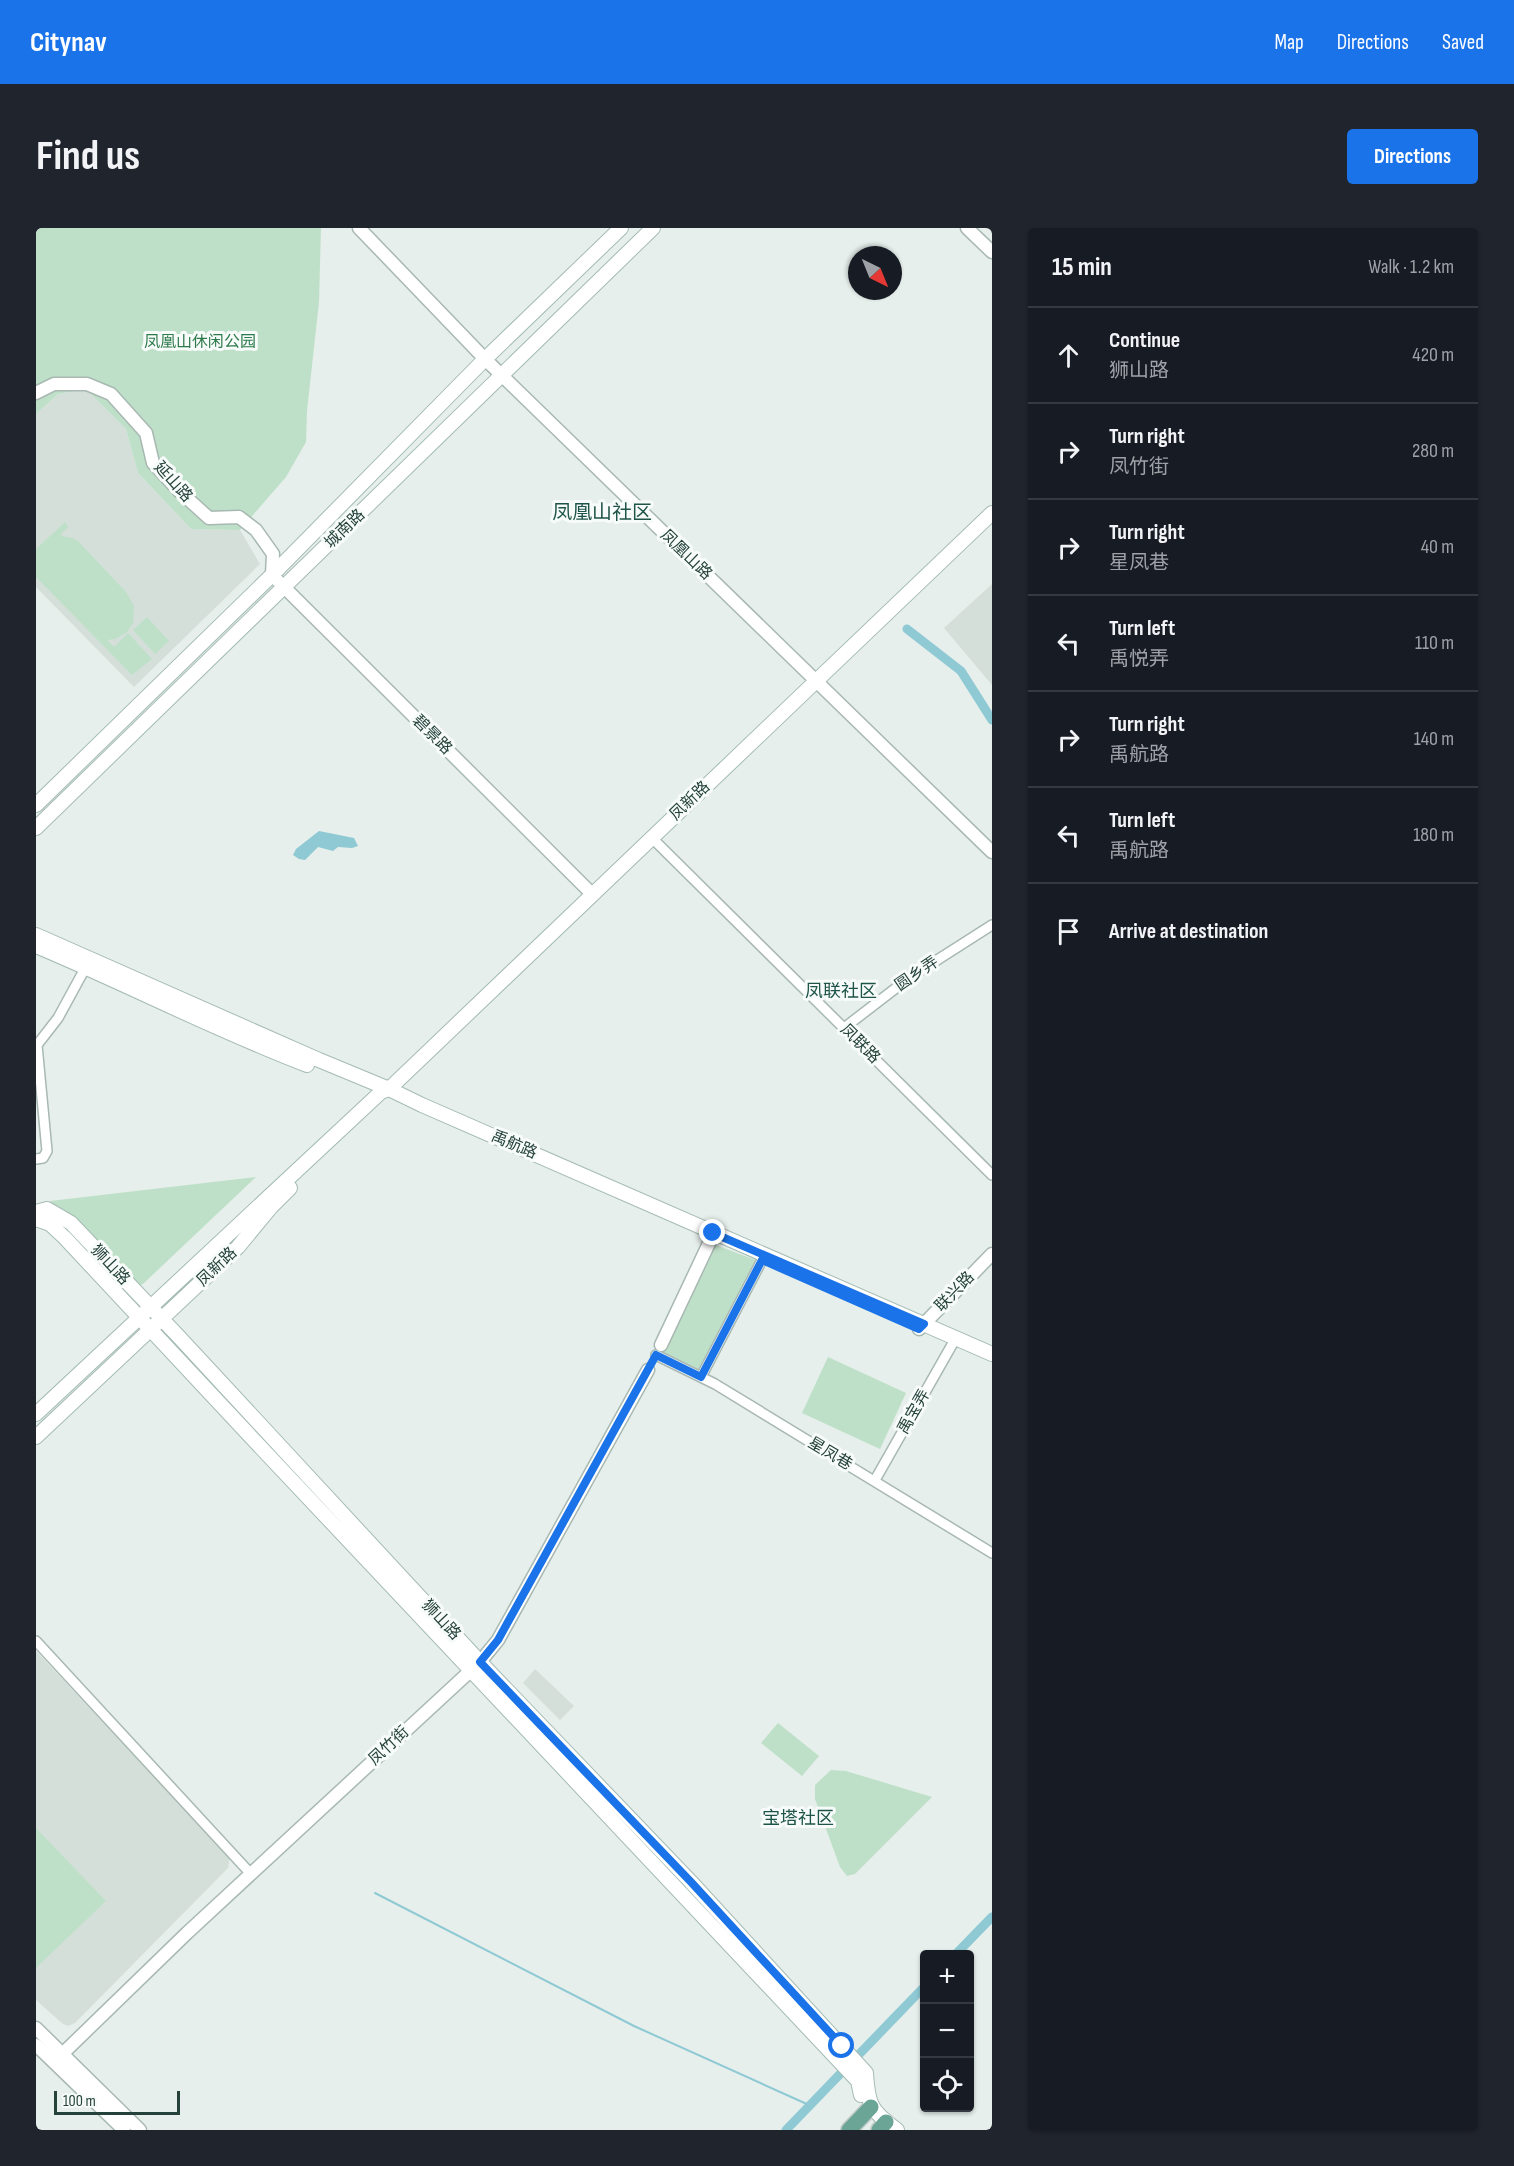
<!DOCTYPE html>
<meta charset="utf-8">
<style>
:root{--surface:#171b24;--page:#20242c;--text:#f1f3f6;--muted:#9ea1a6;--line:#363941;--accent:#1a73e8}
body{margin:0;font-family:"Sofia Sans Condensed","Noto Sans SC",sans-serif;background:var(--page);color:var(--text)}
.controls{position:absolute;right:18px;bottom:18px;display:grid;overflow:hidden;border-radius:6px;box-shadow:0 2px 4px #0004}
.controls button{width:54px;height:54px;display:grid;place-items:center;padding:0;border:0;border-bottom:2px solid var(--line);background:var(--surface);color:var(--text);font:30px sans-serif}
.compass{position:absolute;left:812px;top:18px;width:54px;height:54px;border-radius:50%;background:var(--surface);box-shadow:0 2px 4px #0004;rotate:137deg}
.scale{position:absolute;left:18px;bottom:15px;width:126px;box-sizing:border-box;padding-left:6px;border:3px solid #24423a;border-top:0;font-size:16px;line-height:21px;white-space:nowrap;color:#24423a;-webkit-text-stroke:4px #f7fbf9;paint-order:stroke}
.stop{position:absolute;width:18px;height:18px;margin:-14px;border:4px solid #1a73e8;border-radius:50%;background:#fff}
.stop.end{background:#1a73e8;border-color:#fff;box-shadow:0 2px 6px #0008}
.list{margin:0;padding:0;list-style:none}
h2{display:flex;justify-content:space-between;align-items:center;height:78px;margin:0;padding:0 24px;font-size:26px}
h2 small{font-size:20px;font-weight:400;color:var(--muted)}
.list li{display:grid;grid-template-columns:39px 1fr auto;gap:18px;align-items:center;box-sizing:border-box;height:96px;padding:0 24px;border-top:2px solid var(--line)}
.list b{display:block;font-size:22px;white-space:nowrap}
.list p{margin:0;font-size:20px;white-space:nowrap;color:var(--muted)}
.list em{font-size:20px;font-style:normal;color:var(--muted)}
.icon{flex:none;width:33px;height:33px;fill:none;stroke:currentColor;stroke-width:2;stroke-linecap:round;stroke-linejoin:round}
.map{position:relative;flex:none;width:956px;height:1902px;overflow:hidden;border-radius:6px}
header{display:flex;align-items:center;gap:36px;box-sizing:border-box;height:84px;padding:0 30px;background:var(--accent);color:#fff}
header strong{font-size:28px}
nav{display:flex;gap:33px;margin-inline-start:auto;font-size:21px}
.intro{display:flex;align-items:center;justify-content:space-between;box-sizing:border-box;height:144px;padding:0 36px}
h1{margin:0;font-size:42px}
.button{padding:15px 27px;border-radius:6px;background:var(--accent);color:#fff;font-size:21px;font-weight:700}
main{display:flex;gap:36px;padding:0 36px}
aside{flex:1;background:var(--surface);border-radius:6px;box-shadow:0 2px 4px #0004}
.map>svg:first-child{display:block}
</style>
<header>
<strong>Citynav</strong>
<nav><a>Map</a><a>Directions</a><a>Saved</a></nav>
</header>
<div class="intro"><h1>Find us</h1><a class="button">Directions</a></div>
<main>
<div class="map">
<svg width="956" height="1902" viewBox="0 0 956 1902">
<rect width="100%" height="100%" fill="#e6efeb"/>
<path fill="#d4dfda" d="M50,161L90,201L102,245L155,301L204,302L224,336L98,459L0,359V186L22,166Z
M956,356V457L908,400Z
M0,1423L194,1629L192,1640L39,1795L32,1798L27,1796L0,1772Z
M499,1441L538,1478L524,1492L487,1455Z"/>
<path fill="#bfe0c8" d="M0,0H285L283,74L271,183L270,214L250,249L204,302L155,301L102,245L90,201L50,161L22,166L0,186Z
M29,294L32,299L25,306L26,308L36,310L42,313L90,364L98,378L97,395L91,404L80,411L71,412L78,419L92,405L116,431L96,447L0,349V321Z
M111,389L133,413L119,426L97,402Z
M220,949L107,1056L97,1060L14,973Z
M677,1016L722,1033L663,1143L623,1129Z
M792,1129L870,1165L844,1221L766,1185Z
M742,1495L783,1528L766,1548L725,1515Z
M795,1542L810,1543L896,1569L819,1646L811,1648L804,1639L779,1571V1557Z
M0,1600L70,1673L0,1740Z"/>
<path fill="#8ec9d4" d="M283,603L318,610L322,618L316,620L302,619L297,623L282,619L269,632L263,631L257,627L260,621Z"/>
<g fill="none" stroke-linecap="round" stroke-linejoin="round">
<path stroke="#8ec9d4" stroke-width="2" d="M339,1665L598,1798L773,1877"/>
<path stroke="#8ec9d4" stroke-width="9" d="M871,401L925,443L956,492
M920,1726L956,1689
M750,1902L888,1759"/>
<g stroke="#a8b8b2" stroke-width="12">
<path id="minor" d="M616,610L956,947
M808,800L873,750L956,697
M0,931L7,930L11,923L1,817L22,790L52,735
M620,1127L679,1156L956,1325
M665,1149L726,1032
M839,1252L917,1115
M0,1413L215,1646"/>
</g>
<g stroke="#a8b8b2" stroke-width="15">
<path id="tertiary" d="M323,0L449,131L956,624
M931,0L956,24
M0,165L18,156H51L75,166L110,205L117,235L142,262L173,290L203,289L220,302L237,326L236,347L556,666
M883,1101L956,1026
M625,1117L675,1011
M0,1800L104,1902
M0,1817L88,1902
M18,1834L151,1705L444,1434L462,1412L612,1142"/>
</g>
<g stroke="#a4bbb3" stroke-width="16">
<path id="secondary" d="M0,577L236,347L449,131L585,0
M0,600L617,0
M0,707L283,832L353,861L386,877L956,1126
M0,718C91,756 179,802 271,837
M0,984L11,981L35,995L144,1110L444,1434L655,1654L830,1845C832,1877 835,1883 861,1902
M0,991L14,996L29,1010L215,1209L822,1853L825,1867
M0,1186L345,864L353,861L956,285
M0,1209L202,1019L235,979L254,960"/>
</g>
<g stroke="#c2cac8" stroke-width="18">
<path id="primary" d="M813,1902L835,1879
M843,1902L850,1894"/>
</g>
<use href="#minor" stroke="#fff" stroke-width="9"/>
<use href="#tertiary" stroke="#fff" stroke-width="12"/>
<use href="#secondary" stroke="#fff" stroke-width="14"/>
<use href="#primary" stroke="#6aa596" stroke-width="15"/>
</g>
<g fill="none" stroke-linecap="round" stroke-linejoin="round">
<path stroke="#1a73e8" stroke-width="8" d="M677,1005L888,1096L883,1101L726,1032L665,1149L620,1127L462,1412L444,1434L655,1654L806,1818"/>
</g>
<g text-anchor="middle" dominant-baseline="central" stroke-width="6" stroke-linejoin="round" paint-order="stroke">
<g font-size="16" fill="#2d7a4b" stroke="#f7fbf9">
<text x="164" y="114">凤凰山休闲公园</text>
</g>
<g font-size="16" fill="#24423a" stroke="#f7fbf9">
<text transform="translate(137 254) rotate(48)">延山路</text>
<text transform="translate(309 301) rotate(-44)">城南路</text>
<text transform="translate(650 327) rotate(44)">凤凰山路</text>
<text transform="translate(396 507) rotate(45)">碧景路</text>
<text transform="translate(654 573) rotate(-44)">凤新路</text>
<text transform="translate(881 746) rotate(-34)">圆乡弄</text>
<text transform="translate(824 816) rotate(45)">凤联路</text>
<text transform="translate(478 917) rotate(23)">禹航路</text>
<text transform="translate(74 1037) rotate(47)">狮山路</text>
<text transform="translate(181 1039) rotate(-44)">凤新路</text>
<text transform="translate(919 1064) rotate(-46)">联兴路</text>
<text transform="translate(878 1184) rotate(-60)">禹宝弄</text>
<text transform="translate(794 1226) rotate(31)">星凤巷</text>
<text transform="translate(405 1392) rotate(47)">狮山路</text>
<text transform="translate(353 1518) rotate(-43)">凤竹街</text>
</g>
<g font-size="18" fill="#1f5548" stroke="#f7fbf9">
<text x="805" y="763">凤联社区</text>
<text x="762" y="1590">宝塔社区</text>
</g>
<g font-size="20" fill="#1f5548" stroke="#f7fbf9">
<text x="566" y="285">凤凰山社区</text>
</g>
</g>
</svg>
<div class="controls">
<button>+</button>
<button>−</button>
<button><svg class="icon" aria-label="locate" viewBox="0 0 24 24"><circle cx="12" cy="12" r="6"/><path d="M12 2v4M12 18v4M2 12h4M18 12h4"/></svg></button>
</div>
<svg class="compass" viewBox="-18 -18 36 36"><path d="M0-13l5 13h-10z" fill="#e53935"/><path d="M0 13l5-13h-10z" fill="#9ea1a6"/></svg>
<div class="scale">100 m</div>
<div class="stop" style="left:806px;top:1818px"></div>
<div class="stop end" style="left:677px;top:1005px"></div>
</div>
<aside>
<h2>15 min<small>Walk · 1.2 km</small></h2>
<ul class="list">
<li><svg class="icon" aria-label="ahead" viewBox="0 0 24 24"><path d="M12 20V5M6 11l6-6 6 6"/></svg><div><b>Continue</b><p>狮山路</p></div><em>420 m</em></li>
<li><svg class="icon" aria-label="right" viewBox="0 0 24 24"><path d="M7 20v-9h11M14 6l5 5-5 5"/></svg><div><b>Turn right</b><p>凤竹街</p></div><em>280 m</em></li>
<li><svg class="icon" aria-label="right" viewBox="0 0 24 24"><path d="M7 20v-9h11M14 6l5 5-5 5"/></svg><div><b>Turn right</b><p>星凤巷</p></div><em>40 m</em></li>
<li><svg class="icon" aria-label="left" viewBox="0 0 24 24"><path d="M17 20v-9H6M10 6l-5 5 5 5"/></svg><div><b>Turn left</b><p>禹悦弄</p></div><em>110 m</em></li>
<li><svg class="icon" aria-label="right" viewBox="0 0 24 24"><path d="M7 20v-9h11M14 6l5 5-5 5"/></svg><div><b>Turn right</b><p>禹航路</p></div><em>140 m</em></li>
<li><svg class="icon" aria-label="left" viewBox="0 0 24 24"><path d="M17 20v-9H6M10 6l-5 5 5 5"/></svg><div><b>Turn left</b><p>禹航路</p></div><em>180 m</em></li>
<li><svg class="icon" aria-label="arrive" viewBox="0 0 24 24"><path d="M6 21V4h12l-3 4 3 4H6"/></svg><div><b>Arrive at destination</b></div></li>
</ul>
</aside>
</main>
